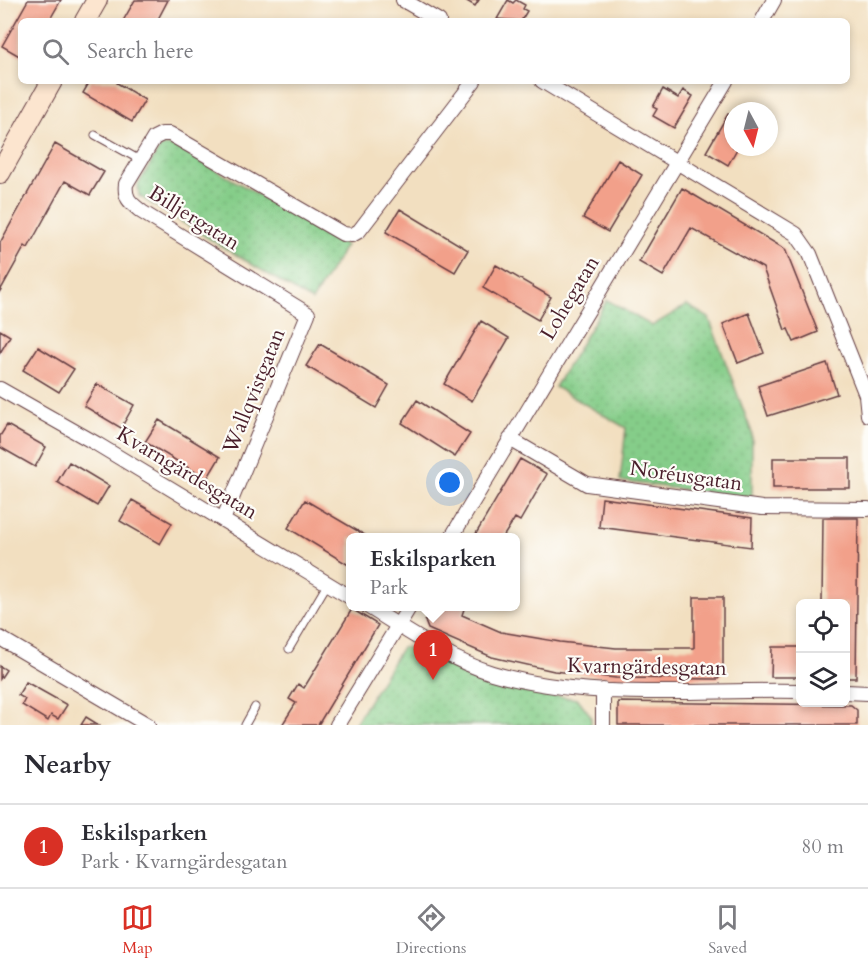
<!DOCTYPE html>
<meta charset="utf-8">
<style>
:root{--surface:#fff;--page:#f7f7f7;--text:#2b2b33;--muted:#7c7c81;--line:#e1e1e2;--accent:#d93025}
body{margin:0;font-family:Cardo,serif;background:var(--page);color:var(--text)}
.controls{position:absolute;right:18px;bottom:18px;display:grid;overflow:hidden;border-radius:9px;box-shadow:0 3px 9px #0003}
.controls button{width:54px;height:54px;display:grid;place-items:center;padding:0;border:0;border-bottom:2px solid var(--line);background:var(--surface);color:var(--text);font:30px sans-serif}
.compass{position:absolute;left:724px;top:102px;width:54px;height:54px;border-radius:50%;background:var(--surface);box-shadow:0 3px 9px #0003;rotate:173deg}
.you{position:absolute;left:450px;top:483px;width:21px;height:21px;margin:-15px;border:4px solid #fff;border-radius:50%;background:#1a73e8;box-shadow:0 0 0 9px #1a73e833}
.badge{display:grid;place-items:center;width:39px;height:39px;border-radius:50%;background:var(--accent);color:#fff;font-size:20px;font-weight:700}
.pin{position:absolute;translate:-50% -50px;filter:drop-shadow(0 2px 3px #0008)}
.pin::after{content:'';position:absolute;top:32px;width:21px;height:18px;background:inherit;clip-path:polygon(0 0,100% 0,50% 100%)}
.popup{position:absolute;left:346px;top:533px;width:174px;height:78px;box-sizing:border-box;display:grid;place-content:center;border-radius:9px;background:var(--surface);filter:drop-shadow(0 2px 4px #0005);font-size:20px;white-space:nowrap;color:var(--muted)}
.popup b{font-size:22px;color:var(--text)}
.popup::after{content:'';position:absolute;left:50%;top:100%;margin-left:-12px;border:12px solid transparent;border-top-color:var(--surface)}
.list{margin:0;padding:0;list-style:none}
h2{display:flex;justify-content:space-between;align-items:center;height:78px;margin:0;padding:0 24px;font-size:26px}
h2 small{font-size:20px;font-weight:400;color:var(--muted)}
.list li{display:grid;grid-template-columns:39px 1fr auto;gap:18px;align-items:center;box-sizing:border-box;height:84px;padding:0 24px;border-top:2px solid var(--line)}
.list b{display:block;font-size:22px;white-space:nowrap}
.list p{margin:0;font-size:20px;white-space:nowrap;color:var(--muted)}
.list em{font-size:20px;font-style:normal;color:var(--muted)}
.icon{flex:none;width:33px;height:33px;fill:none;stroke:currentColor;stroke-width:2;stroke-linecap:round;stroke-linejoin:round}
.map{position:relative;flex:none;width:868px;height:725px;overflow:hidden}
.search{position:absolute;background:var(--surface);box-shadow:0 3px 9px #0003;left:18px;right:18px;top:18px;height:66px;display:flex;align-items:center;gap:15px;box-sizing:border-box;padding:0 21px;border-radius:9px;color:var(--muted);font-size:22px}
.sheet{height:162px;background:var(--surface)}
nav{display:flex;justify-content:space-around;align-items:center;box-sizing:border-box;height:84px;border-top:2px solid var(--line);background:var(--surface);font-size:16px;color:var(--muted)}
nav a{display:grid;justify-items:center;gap:3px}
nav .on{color:var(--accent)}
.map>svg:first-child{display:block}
</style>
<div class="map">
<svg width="868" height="725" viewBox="0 0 868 725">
<defs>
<pattern id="grass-dots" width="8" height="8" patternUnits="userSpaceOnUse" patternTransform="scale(1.5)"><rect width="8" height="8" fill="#85cd89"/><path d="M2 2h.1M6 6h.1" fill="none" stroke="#74b076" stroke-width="1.8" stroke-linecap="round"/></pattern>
</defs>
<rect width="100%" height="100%" fill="#fdfcf7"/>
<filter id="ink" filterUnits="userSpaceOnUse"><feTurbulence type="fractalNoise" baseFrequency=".0167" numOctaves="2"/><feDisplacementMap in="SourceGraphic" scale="12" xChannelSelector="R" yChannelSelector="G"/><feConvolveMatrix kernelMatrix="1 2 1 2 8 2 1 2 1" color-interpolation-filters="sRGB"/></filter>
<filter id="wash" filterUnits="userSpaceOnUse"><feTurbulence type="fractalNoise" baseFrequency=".008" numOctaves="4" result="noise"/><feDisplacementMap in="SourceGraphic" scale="24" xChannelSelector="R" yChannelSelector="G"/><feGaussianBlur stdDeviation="1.35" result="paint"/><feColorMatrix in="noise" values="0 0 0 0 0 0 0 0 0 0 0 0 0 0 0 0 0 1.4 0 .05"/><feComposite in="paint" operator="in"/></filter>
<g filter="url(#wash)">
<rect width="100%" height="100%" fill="#f2dfc0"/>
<path fill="url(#grass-dots)" stroke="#68765a" stroke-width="1.5" d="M163,146H174L346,245L312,301L139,196L138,185L159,149Z
M607,300L652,326L687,305L709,318L752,433V499L620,481L626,428L555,387Z
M402,647C427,650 447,666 470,675C505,688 541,694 578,699L591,716V725H354Z"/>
<g id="blocks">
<path fill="#f2a08a" d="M28,0H61L49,21H21V57L2,46Z
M135,0H168L157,21H123Z
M465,0H479L475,6Z
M508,0L513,3L516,0L525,5L523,9L527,11L521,21L497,19Z
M90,81H118L117,83L145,100L132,122L83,93Z
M663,89L678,98L683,90L693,96L674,128L653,116L657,109L653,107Z
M728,114L733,117V147H738L728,165L706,152Z
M55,144L104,172L90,195L65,181L28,248L25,246L0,291V243Z
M618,160L642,175L608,232L583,218Z
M682,188L785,249L818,332L794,342L788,329L785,330L763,268L691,228L663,276L639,262Z
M400,209L468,250L455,272L386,232Z
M496,265L551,297L538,320L483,288Z
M749,313L764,353L738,363L723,324Z
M481,321L509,338L472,401L444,384Z
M0,330L10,336L0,353Z
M320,344L389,385L376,408L306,366Z
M38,347L74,369L59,392L23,370Z
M827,363L837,394L768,416L758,386Z
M97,384L134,405L121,428L84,406Z
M417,400L470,434L455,457L402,423Z
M159,420L220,457L207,479L145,442Z
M7,425L46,447L35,467L0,447V436Z
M773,458H850V488H773Z
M520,459L547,474L520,521L515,518L503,537H474Z
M69,462L109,486L97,506L57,482Z
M602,498L752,518L751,547L599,527Z
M132,500L172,523L160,544L120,521Z
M305,500L368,537L350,538V566L288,528Z
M823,518H858L856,678H846V603H822Z
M694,597H723V673L718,679L616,678L554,671L492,657L428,629L425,621L434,606H465L462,615L501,632L560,642L616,648H694Z
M352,609L378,625L318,725H282L296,703L289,699L298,684L304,688Z
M772,647H800V677H771Z
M0,666L6,670L0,679Z
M26,682L67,705L58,719L51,715L48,721L22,705L25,699L18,695Z
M618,702L851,705L857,710V725H618Z
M86,717L99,725H81Z"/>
</g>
</g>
<g filter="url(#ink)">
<use href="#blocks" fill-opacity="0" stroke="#633c41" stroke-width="1.5"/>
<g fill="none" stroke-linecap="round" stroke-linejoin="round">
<g stroke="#633c41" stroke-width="9">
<path id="lane" d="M95,135L140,160
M289,649L328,583
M245,725L255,707"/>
</g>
<g stroke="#633c41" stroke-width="16">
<path id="street" d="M403,0L439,21
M762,21L774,0
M542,81L796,234L810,254L866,395L868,415
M0,389L97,444L350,597
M510,439L587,484L762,508L868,509
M223,520L308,314L142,212C131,203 124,199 126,184L154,138L162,134H170L343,234L352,235L359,231L474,81
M451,538L726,81
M367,606C406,630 447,659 492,673C589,702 700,689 800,691
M0,638L148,725
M603,690V725
M846,692L868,693
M337,725L410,606"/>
</g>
<g stroke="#633c41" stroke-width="22">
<path id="secondary" d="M85,21L97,0
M0,173L52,81"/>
</g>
<use href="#lane" stroke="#fff" stroke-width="7"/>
<use href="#street" stroke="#fff" stroke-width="14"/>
<use href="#secondary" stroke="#fce5cf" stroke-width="20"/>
</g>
</g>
<g text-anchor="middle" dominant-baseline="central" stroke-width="4.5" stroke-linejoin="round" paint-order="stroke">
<g font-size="21" fill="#4a1f2b" stroke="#fdfcf7">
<text transform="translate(194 218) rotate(32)">Billjergatan</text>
<text transform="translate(570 298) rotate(-59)">Lohegatan</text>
<text transform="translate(254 391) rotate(-68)">Wallqvistgatan</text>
<text transform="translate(187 473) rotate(31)">Kvarngärdesgatan</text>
<text transform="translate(686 476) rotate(8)">Noréusgatan</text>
<text transform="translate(647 667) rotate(1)">Kvarngärdesgatan</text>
</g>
</g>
</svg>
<div class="controls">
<button><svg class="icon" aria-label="locate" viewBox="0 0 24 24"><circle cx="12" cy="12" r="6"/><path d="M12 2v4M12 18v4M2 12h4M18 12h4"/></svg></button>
<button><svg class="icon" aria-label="layers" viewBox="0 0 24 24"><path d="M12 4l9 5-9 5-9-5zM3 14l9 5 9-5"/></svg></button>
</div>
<svg class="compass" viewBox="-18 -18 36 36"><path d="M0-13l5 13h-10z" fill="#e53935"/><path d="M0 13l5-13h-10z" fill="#7c7c81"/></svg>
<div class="you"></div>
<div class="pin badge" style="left:433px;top:680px">1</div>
<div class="popup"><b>Eskilsparken</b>Park</div>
<div class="search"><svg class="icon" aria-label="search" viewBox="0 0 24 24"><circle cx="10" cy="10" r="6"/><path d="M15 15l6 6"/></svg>Search here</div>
</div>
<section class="sheet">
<h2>Nearby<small></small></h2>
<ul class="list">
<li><span class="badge">1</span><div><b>Eskilsparken</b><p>Park · Kvarngärdesgatan</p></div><em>80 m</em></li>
</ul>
</section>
<nav>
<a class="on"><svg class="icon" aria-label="map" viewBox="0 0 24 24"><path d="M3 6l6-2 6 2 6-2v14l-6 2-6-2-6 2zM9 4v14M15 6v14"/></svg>Map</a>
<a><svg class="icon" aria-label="directions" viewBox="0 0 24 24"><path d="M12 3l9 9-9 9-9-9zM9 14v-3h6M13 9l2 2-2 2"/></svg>Directions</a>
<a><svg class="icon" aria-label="saved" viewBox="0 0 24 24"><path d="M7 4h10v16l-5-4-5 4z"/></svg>Saved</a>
</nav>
